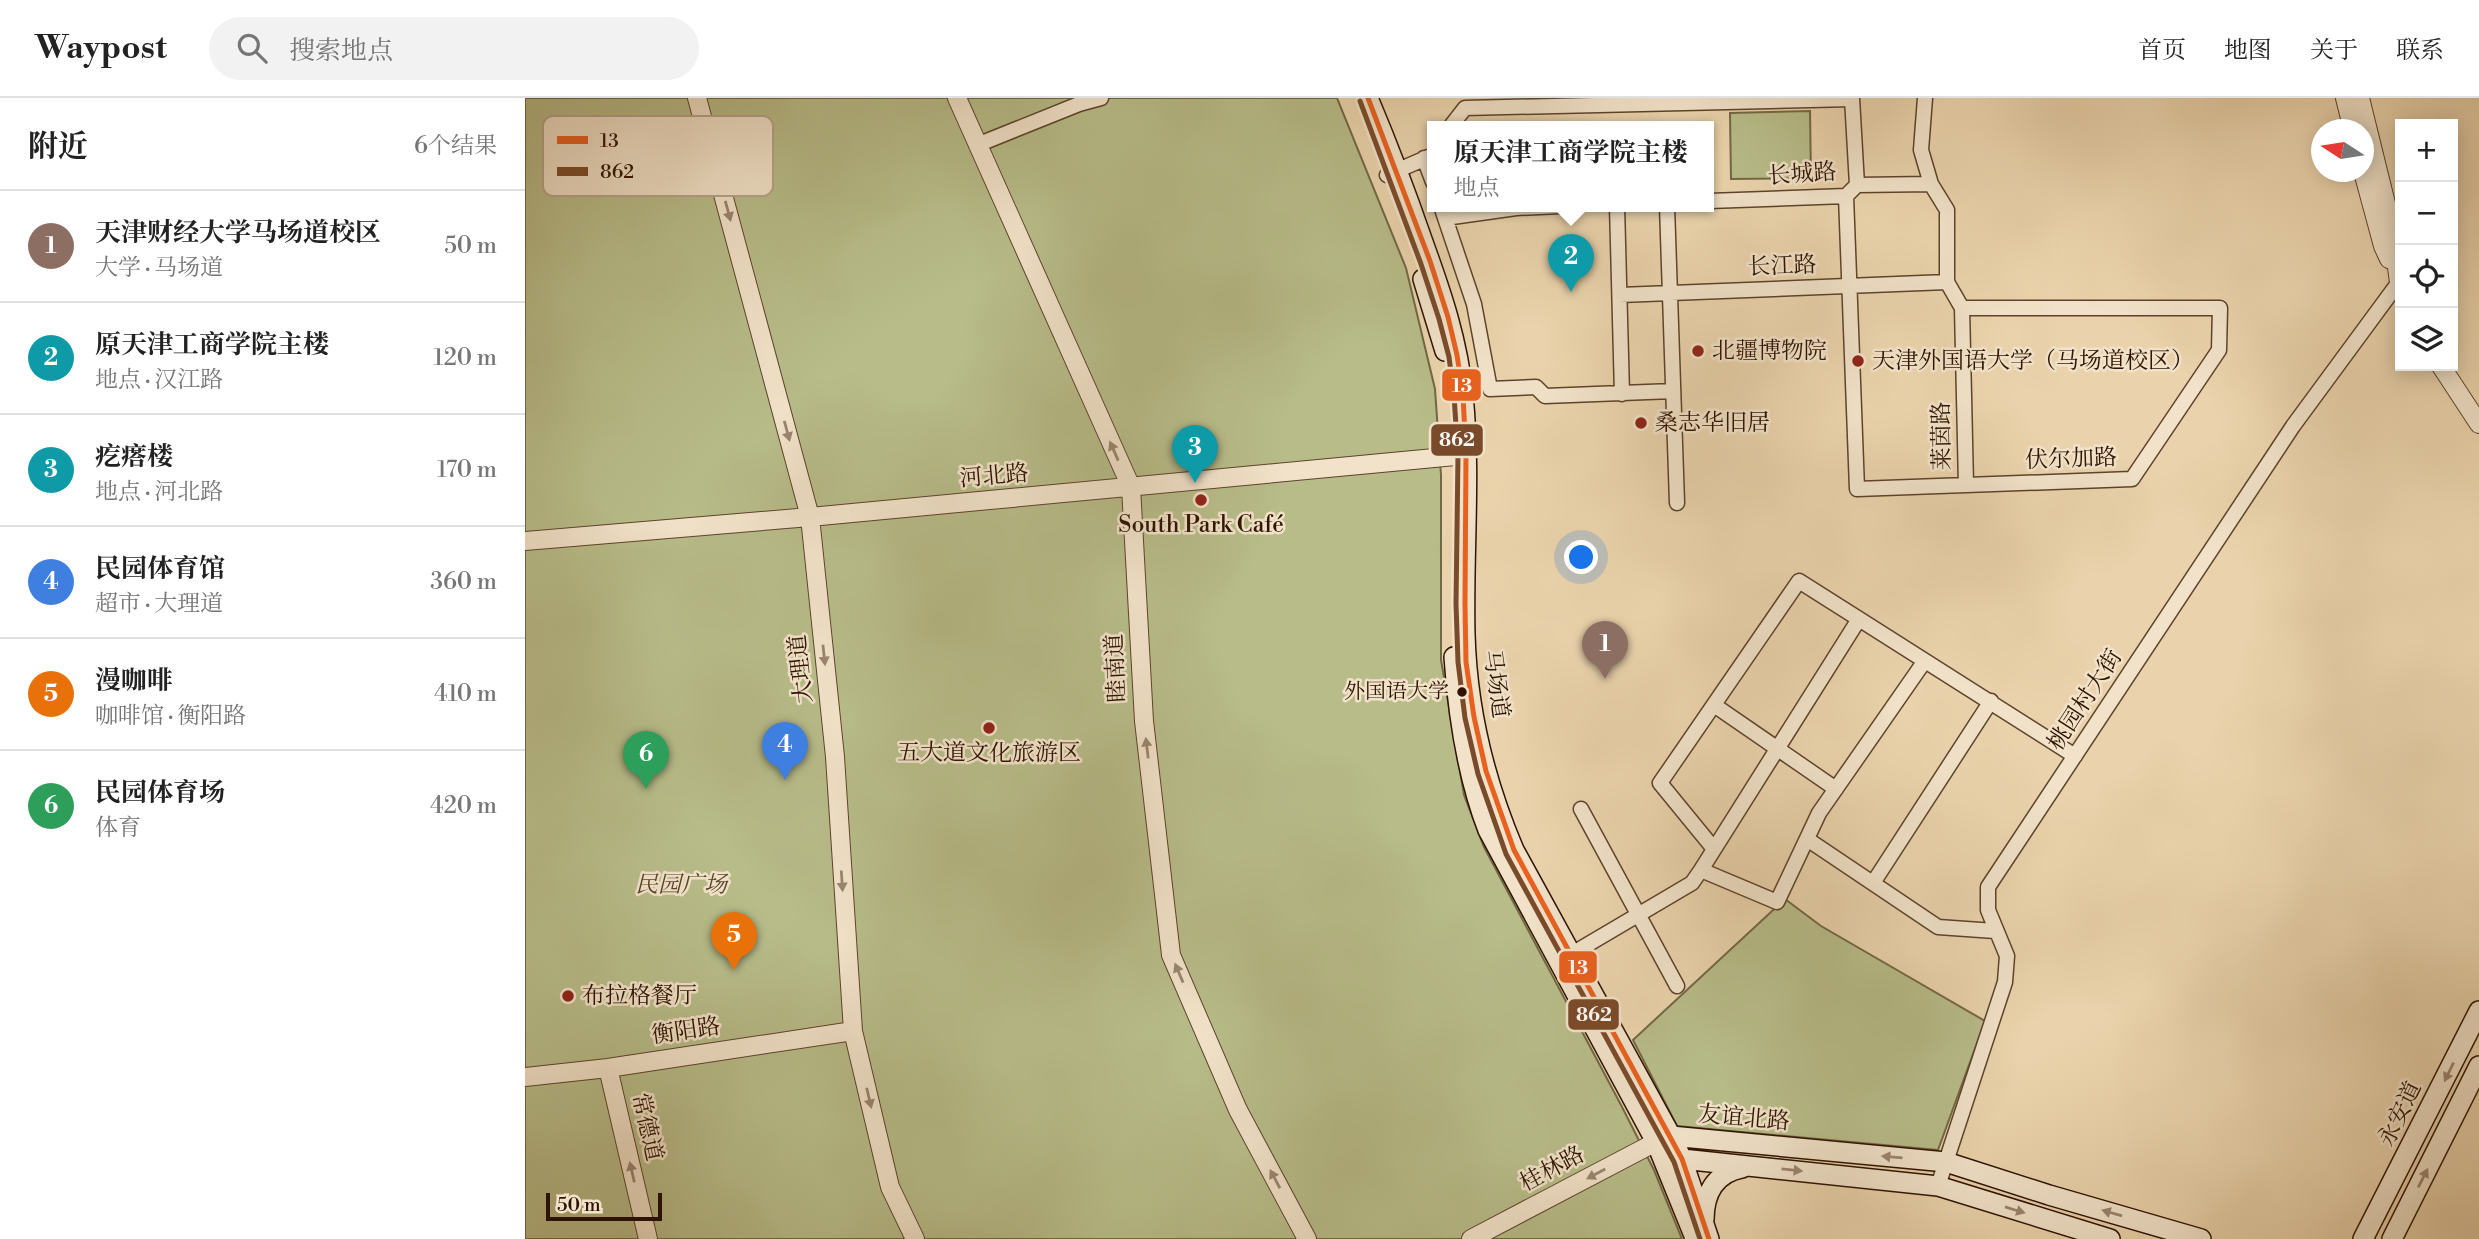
<!DOCTYPE html>
<html lang="zh">
<meta charset="utf-8">
<style>
:root{--surface:#fff;--page:#f2f2f2;--text:#222;--muted:#767676;--line:#e0e0e0;--accent:#db2777}
body{margin:0;font-family:"Libre Bodoni","Noto Serif SC",serif;background:var(--page);color:var(--text)}
.controls{position:absolute;right:21px;top:21px;display:grid;overflow:hidden;border-radius:0px;box-shadow:0 4px 18px #0003}
.controls button{width:63px;height:63px;display:grid;place-items:center;padding:0;border:0;border-bottom:2px solid var(--line);background:var(--surface);color:var(--text);font:35px sans-serif}
.compass{position:absolute;left:1786px;top:21px;width:63px;height:63px;border-radius:50%;background:var(--surface);box-shadow:0 4px 18px #0003;rotate:282deg}
.scale{position:absolute;left:21px;bottom:18px;width:116px;box-sizing:border-box;padding-left:7px;border:4px solid #2e1300;border-top:0;font-size:19px;line-height:24px;white-space:nowrap;color:#2e1300;-webkit-text-stroke:5px #f1e2c9;paint-order:stroke}
.you{position:absolute;left:1057px;top:460px;width:24px;height:24px;margin:-18px;border:5px solid #fff;border-radius:50%;background:#1a73e8;box-shadow:0 0 0 10px #1a73e833}
.badge{display:grid;place-items:center;width:46px;height:46px;border-radius:50%;background:var(--accent);color:#fff;font-size:23px;font-weight:700}
.pin{position:absolute;translate:-50% -58px;filter:drop-shadow(0 2px 4px #0008)}
.pin::after{content:'';position:absolute;top:37px;width:24px;height:21px;background:inherit;clip-path:polygon(0 0,100% 0,50% 100%)}
.popup{position:absolute;left:902px;top:23px;width:287px;height:91px;box-sizing:border-box;display:grid;place-content:center;border-radius:0px;background:var(--surface);filter:drop-shadow(0 2px 5px #0005);font-size:23px;white-space:nowrap;color:var(--muted)}
.popup b{font-size:26px;color:var(--text)}
.popup::after{content:'';position:absolute;left:50%;top:100%;margin-left:-14px;border:14px solid transparent;border-top-color:var(--surface)}
.list{margin:0;padding:0;list-style:none}
h2{display:flex;justify-content:space-between;align-items:center;height:91px;margin:0;padding:0 28px;font-size:30px}
h2 small{font-size:23px;font-weight:400;color:var(--muted)}
.list li{display:grid;grid-template-columns:46px 1fr auto;gap:21px;align-items:center;box-sizing:border-box;height:112px;padding:0 28px;border-top:2px solid var(--line)}
.list b{display:block;font-size:26px;white-space:nowrap}
.list p{margin:0;font-size:23px;white-space:nowrap;color:var(--muted)}
.list em{font-size:23px;font-style:normal;color:var(--muted)}
.icon{flex:none;width:38px;height:38px;fill:none;stroke:currentColor;stroke-width:2;stroke-linecap:round;stroke-linejoin:round}
.map{position:relative;flex:none;width:1954px;height:1141px;overflow:hidden}
header{display:flex;align-items:center;gap:42px;box-sizing:border-box;height:98px;padding:0 35px;background:var(--surface);border-bottom:2px solid var(--line)}
header strong{font-size:33px}
nav{display:flex;gap:38px;margin-inline-start:auto;font-size:24px}
.search{width:490px;height:63px;background:var(--page);display:flex;align-items:center;gap:18px;box-sizing:border-box;padding:0 24px;border-radius:38px;color:var(--muted);font-size:26px}
main{display:flex}
aside{flex:1;background:var(--surface)}
.map>svg:first-child{display:block}
</style>
<header>
<strong>Waypost</strong>
<div class="search"><svg class="icon" aria-label="search" viewBox="0 0 24 24"><circle cx="10" cy="10" r="6"/><path d="M15 15l6 6"/></svg>搜索地点</div>
<nav><a>首页</a><a>地图</a><a>关于</a><a>联系</a></nav>
</header>
<main>
<aside>
<h2>附近<small>6个结果</small></h2>
<ul class="list">
<li><span class="badge" style="background:#8d6e63">1</span><div><b>天津财经大学马场道校区</b><p>大学 · 马场道</p></div><em>50 m</em></li>
<li><span class="badge" style="background:#0f9aa8">2</span><div><b>原天津工商学院主楼</b><p>地点 · 汉江路</p></div><em>120 m</em></li>
<li><span class="badge" style="background:#0f9aa8">3</span><div><b>疙瘩楼</b><p>地点 · 河北路</p></div><em>170 m</em></li>
<li><span class="badge" style="background:#3f7fe0">4</span><div><b>民园体育馆</b><p>超市 · 大理道</p></div><em>360 m</em></li>
<li><span class="badge" style="background:#e8710a">5</span><div><b>漫咖啡</b><p>咖啡馆 · 衡阳路</p></div><em>410 m</em></li>
<li><span class="badge" style="background:#2e9e5b">6</span><div><b>民园体育场</b><p>体育</p></div><em>420 m</em></li>
</ul>
</aside>
<div class="map">
<svg width="1954" height="1141" viewBox="0 0 1954 1141">
<rect width="100%" height="100%" fill="#ead3ac"/>
<filter id="stains"><feTurbulence type="fractalNoise" baseFrequency=".00286" numOctaves="4"/><feColorMatrix values="0 0 0 0 .2 0 0 0 0 .09 0 0 0 0 .02 0 0 0 .5 -.17"/></filter>
<radialGradient id="worn" r=".72"><stop offset=".6" stop-color="#630" stop-opacity="0"/><stop offset="1" stop-color="#630" stop-opacity=".3"/></radialGradient>
<path fill="#b7bc89" stroke="#726844" stroke-width="2" d="M0,0H812L881,170L910,291L916,377V562L939,697L959,749L1096,1007L1129,1072L1157,1141H0Z
M1285,13L1286,80L1206,81L1205,15Z
M1260,801L1296,828L1460,923L1413,1052L1152,1028L1108,942Z"/>
<g fill="none" stroke-linecap="round" stroke-linejoin="round">
<g stroke="#5d432b" stroke-width="17">
<path id="minor" d="M1327,0L1332,87
M926,28L940,10L1327,1
M452,47L554,6L576,0
M899,60L908,84
M862,77L908,57
M1406,86L1422,112V184L1437,210L1441,387
M1321,98L1332,391L1607,381L1694,252L1695,210H1437
M1184,103L1321,98L1332,87L1406,86L1396,52L1400,0
M916,108L949,206L965,291L1011,289L1020,298L1148,293
M1092,108L1097,296
M1142,108L1152,405
M920,120L991,110L1036,108
M1095,197L1422,184
M1334,521L1550,658
M1189,607L1311,691
M1056,711L1152,888
M1282,741L1413,829L1470,833
M1176,772L1252,804L1294,715L1399,564
M1348,785L1466,603
M1045,857L1167,785L1176,772L1334,521L1274,483L1135,685L1189,751
M1413,1088L1480,884L1482,858L1463,812V789L1768,328L1874,184"/>
</g>
<g stroke="#5d432b" stroke-width="20">
<path id="tertiary" d="M172,0L285,419L310,659L328,933L365,1089L390,1141
M432,0L606,389L619,623L646,857L713,1012L782,1141
M1820,0L1828,32
M1835,0L1866,126L1874,184
M1838,74L1858,148L1864,161
M1916,268L1954,326
M0,443L285,419L941,357
M83,970L123,1141
M0,979L83,970L328,933
M946,1141L1131,1044"/>
</g>
<g stroke="#2e1300" stroke-width="22">
<path id="secondary" d="M843,0C863,47 881,95 898,144C916,194 933,243 938,297C946,376 938,457 940,536C942,610 960,684 989,752L1146,1038L1157,1061L1184,1141
M898,181L920,253
M929,559C933,617 942,678 963,732L1131,1044L1170,1140
M1137,1042L1146,1038L1421,1064L1524,1097L1676,1141
M1149,1056L1157,1061L1413,1088L1585,1141
M1179,1122C1179,1096 1190,1075 1217,1070
M1838,1141L1954,913
M1867,1141L1954,968"/>
</g>
<use href="#minor" stroke="#f1e2c9" stroke-width="14"/>
<use href="#tertiary" stroke="#f1e2c9" stroke-width="18"/>
<use href="#secondary" stroke="#f1e2c9" stroke-width="19"/>
<g stroke="#f1e2c9" stroke-width="10">
<path id="bus-1" d="M843,0L905,163L923,219L932,257L938,297L941,357L940,506L941,564L949,619L961,673L989,752L1157,1061L1184,1141"/>
</g>
<g stroke="#f1e2c9" stroke-width="10">
<path id="bus-2" d="M835,3L896,166L914,221L924,259L929,298L933,357L931,506L933,564L940,620L953,676L981,756L1149,1064L1175,1141"/>
</g>
<use href="#bus-1" stroke="#e86120" stroke-width="5"/>
<use href="#bus-2" stroke="#7a4b2a" stroke-width="5"/>
</g>
<defs><path id="oneway-solid" d="M-6-.8H1V-3.2L6.5 0L1 3.2V.8H-6Z" transform="scale(1.75)"/></defs>
<g fill="#99856f">
<use href="#oneway-solid" transform="translate(203 113) rotate(75)"/>
<use href="#oneway-solid" transform="translate(262 333) rotate(75)"/>
<use href="#oneway-solid" transform="translate(589 353) rotate(-114)"/>
<use href="#oneway-solid" transform="translate(299 557) rotate(84)"/>
<use href="#oneway-solid" transform="translate(622 650) rotate(-97)"/>
<use href="#oneway-solid" transform="translate(317 783) rotate(86)"/>
<use href="#oneway-solid" transform="translate(654 875) rotate(-113)"/>
<use href="#oneway-solid" transform="translate(1924 974) rotate(116)"/>
<use href="#oneway-solid" transform="translate(344 1000) rotate(77)"/>
<use href="#oneway-solid" transform="translate(1367 1059) rotate(-175)"/>
<use href="#oneway-solid" transform="translate(1267 1072) rotate(6)"/>
<use href="#oneway-solid" transform="translate(107 1074) rotate(-103)"/>
<use href="#oneway-solid" transform="translate(1071 1076) rotate(152)"/>
<use href="#oneway-solid" transform="translate(1898 1080) rotate(-63)"/>
<use href="#oneway-solid" transform="translate(750 1081) rotate(-118)"/>
<use href="#oneway-solid" transform="translate(1490 1112) rotate(17)"/>
<use href="#oneway-solid" transform="translate(1587 1115) rotate(-164)"/>
</g>
<g fill="#8f2418" stroke="#f1e2c9" stroke-width="2.5">
<circle cx="1173" cy="253" r="7"/>
<circle cx="1333" cy="263" r="7"/>
<circle cx="1116" cy="325" r="7"/>
<circle cx="676" cy="402" r="7"/>
<circle cx="464" cy="630" r="7"/>
<circle cx="43" cy="898" r="7"/>
</g>
<circle fill="#2e1300" stroke="#f1e2c9" stroke-width="2.5" cx="937" cy="594" r="6"/>
<g text-anchor="middle" dominant-baseline="central" stroke-width="5" stroke-linejoin="round" paint-order="stroke">
<g font-size="21" fill="#2e1300" stroke="#f1e2c9" text-anchor="end">
<text x="924" y="594">外国语大学</text>
</g>
<g font-size="23" fill="#2e1300" stroke="#f1e2c9">
<text transform="translate(1277 76) rotate(-4)">长城路</text>
<text transform="translate(1257 168) rotate(-2)">长江路</text>
<text transform="translate(1417 338) rotate(-91)">莱茵路</text>
<text transform="translate(1546 361) rotate(-2)">伏尔加路</text>
<text transform="translate(469 378) rotate(-5)">河北路</text>
<text transform="translate(591 570) rotate(-93)">睦南道</text>
<text transform="translate(276 571) rotate(-96)">大理道</text>
<text transform="translate(971 586) rotate(82)">马场道</text>
<text transform="translate(1560 602) rotate(-57)">桃园村大街</text>
<text transform="translate(161 933) rotate(-8)">衡阳路</text>
<text transform="translate(1875 1016) rotate(-64)">永安道</text>
<text transform="translate(1219 1020) rotate(5)">友谊北路</text>
<text transform="translate(122 1029) rotate(77)">常德道</text>
<text transform="translate(1027 1071) rotate(-28)">桂林路</text>
</g>
<g font-size="23" fill="#2e1300" stroke="#f1e2c9" text-anchor="start">
<text x="1187" y="253">北疆博物院</text>
<text x="1347" y="263">天津外国语大学（马场道校区）</text>
<text x="1130" y="325">桑志华旧居</text>
<text x="676" y="427" text-anchor="middle">South Park Café</text>
<text x="464" y="655" text-anchor="middle">五大道文化旅游区</text>
<text x="57" y="898">布拉格餐厅</text>
</g>
<g font-size="23" font-style="italic" fill="#574629" stroke="#f1e2c9">
<text x="156" y="787">民园广场</text>
</g>
</g>
<rect x="18" y="18" width="230" height="80" rx="10" fill="#f1e2c9" stroke="#b6a48d" stroke-width="2"/>
<rect x="32" y="38" width="31" height="8" fill="#e86120"/>
<rect x="32" y="69" width="31" height="9" fill="#7a4b2a"/>
<g font-size="19" fill="#2e1300">
<text x="75" y="49">13</text>
<text x="75" y="80">862</text>
</g>
<g stroke="#f1e2c9" stroke-width="2.5">
<rect x="916" y="270" width="41" height="34" rx="7" fill="#e86120"/>
<rect x="905" y="325" width="54" height="34" rx="7" fill="#7a4b2a"/>
<rect x="1033" y="852" width="40" height="34" rx="7" fill="#e86120"/>
<rect x="1042" y="900" width="53" height="33" rx="7" fill="#7a4b2a"/>
</g>
<g font-size="19" text-anchor="middle" font-weight="bold" fill="#fff">
<text x="937" y="294">13</text>
<text x="932" y="348">862</text>
<text x="1053" y="876">13</text>
<text x="1069" y="923">862</text>
</g>
<rect width="100%" height="100%" filter="url(#stains)"/>
<rect width="100%" height="100%" fill="url(#worn)"/>
</svg>
<div class="controls">
<button>+</button>
<button>−</button>
<button><svg class="icon" aria-label="locate" viewBox="0 0 24 24"><circle cx="12" cy="12" r="6"/><path d="M12 2v4M12 18v4M2 12h4M18 12h4"/></svg></button>
<button><svg class="icon" aria-label="layers" viewBox="0 0 24 24"><path d="M12 4l9 5-9 5-9-5zM3 14l9 5 9-5"/></svg></button>
</div>
<svg class="compass" viewBox="-18 -18 36 36"><path d="M0-13l5 13h-10z" fill="#e53935"/><path d="M0 13l5-13h-10z" fill="#767676"/></svg>
<div class="scale">50 m</div>
<div class="you"></div>
<div class="pin badge" style="left:1080px;top:581px;background:#8d6e63">1</div>
<div class="pin badge" style="left:1046px;top:194px;background:#0f9aa8">2</div>
<div class="popup"><b>原天津工商学院主楼</b>地点</div>
<div class="pin badge" style="left:670px;top:385px;background:#0f9aa8">3</div>
<div class="pin badge" style="left:260px;top:682px;background:#3f7fe0">4</div>
<div class="pin badge" style="left:209px;top:872px;background:#e8710a">5</div>
<div class="pin badge" style="left:121px;top:691px;background:#2e9e5b">6</div>
</div>
</main>
